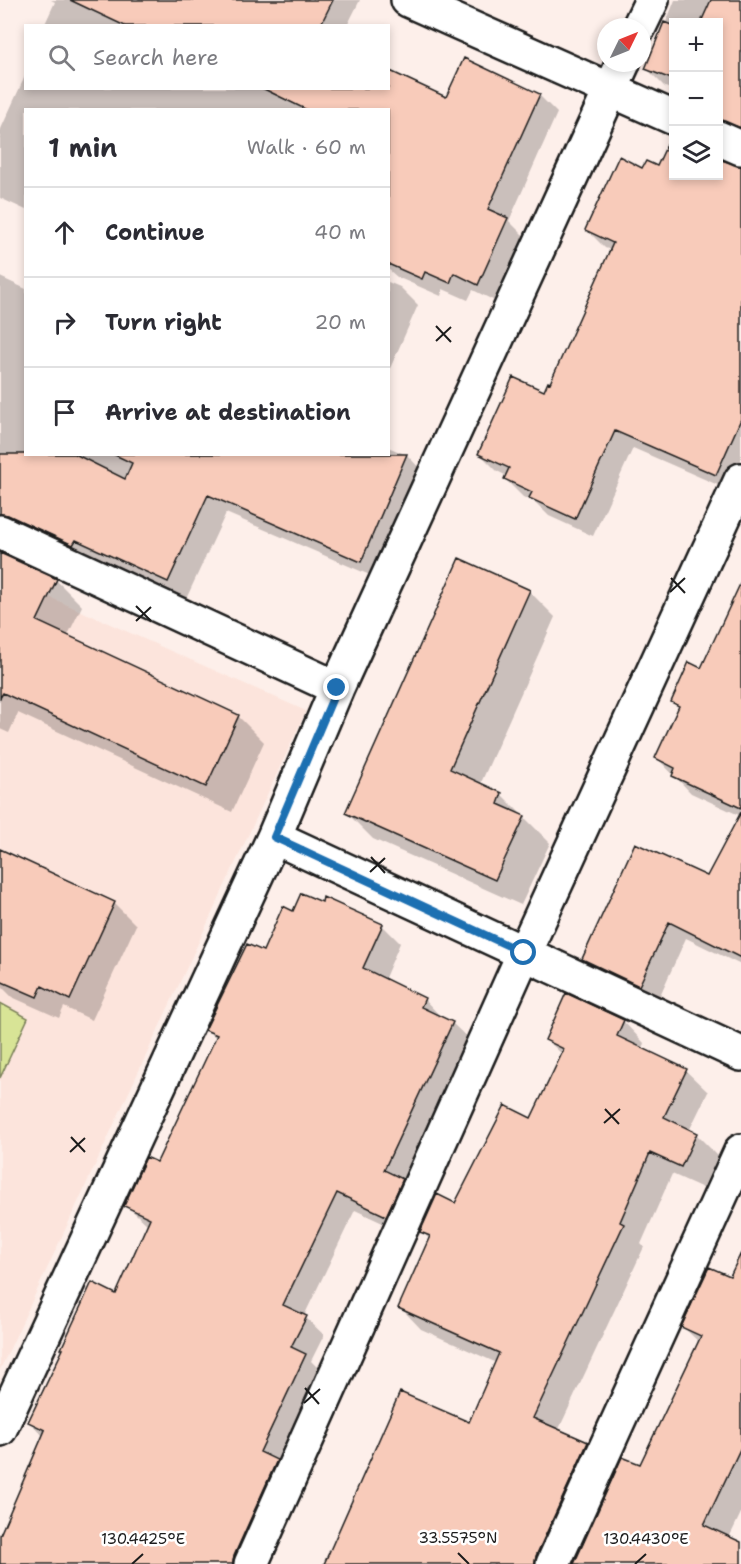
<!DOCTYPE html>
<meta charset="utf-8">
<style>
:root{--surface:#fff;--page:#f7f7f7;--text:#2b2b33;--muted:#7c7c81;--line:#e1e1e2}
body{margin:0;font-family:"Shantell Sans",sans-serif;background:var(--page);color:var(--text)}
.controls{position:absolute;right:18px;top:18px;display:grid;overflow:hidden;border-radius:0px;box-shadow:0 3px 9px #0003}
.controls button{width:54px;height:54px;display:grid;place-items:center;padding:0;border:0;border-bottom:2px solid var(--line);background:var(--surface);color:var(--text);font:30px sans-serif}
.compass{position:absolute;left:597px;top:18px;width:54px;height:54px;border-radius:50%;background:var(--surface);box-shadow:0 3px 9px #0003;rotate:47deg}
.stop{position:absolute;width:18px;height:18px;margin:-14px;border:4px solid #1f6fb2;border-radius:50%;background:#fff}
.stop.end{background:#1f6fb2;border-color:#fff;box-shadow:0 2px 6px #0008}
.list{margin:0;padding:0;list-style:none}
h2{display:flex;justify-content:space-between;align-items:center;height:78px;margin:0;padding:0 24px;font-size:26px}
h2 small{font-size:20px;font-weight:400;color:var(--muted)}
.list li{display:grid;grid-template-columns:39px 1fr auto;gap:18px;align-items:center;box-sizing:border-box;height:90px;padding:0 24px;border-top:2px solid var(--line)}
.list b{display:block;font-size:22px;white-space:nowrap}
.list em{font-size:20px;font-style:normal;color:var(--muted)}
.icon{flex:none;width:33px;height:33px;fill:none;stroke:currentColor;stroke-width:2;stroke-linecap:round;stroke-linejoin:round}
.map{position:relative;flex:none;width:741px;height:1564px;overflow:hidden}
.search{position:absolute;background:var(--surface);box-shadow:0 3px 9px #0003;left:24px;top:24px;width:366px;height:66px;display:flex;align-items:center;gap:15px;box-sizing:border-box;padding:0 21px;border-radius:0px;color:var(--muted);font-size:22px}
.panel{position:absolute;background:var(--surface);box-shadow:0 3px 9px #0003;left:24px;top:108px;width:366px;height:348px;border-radius:0px}
.map>svg:first-child{display:block}
</style>
<div class="map">
<svg width="741" height="1564" viewBox="0 0 741 1564">
<rect width="100%" height="100%" fill="#fdefea"/>
<filter id="ink" filterUnits="userSpaceOnUse"><feTurbulence type="fractalNoise" baseFrequency=".0167" numOctaves="2"/><feDisplacementMap in="SourceGraphic" scale="12" xChannelSelector="R" yChannelSelector="G"/><feConvolveMatrix kernelMatrix="1 2 1 2 8 2 1 2 1" color-interpolation-filters="sRGB"/></filter>
<g filter="url(#ink)">
<path fill="#fce4dc" d="M0,575L306,711L0,1370Z"/>
<path fill="#d8e496" stroke="#7a8059" stroke-width="1.5" d="M0,1003L28,1018L0,1078Z"/>
<path fill="#0003" d="M51,0H360L347,26H44L55,2Z
M675,0H741V138L718,149V22H674V90L665,87L647,69Z
M26,74V88H388L447,99L539,95L557,113L509,221L525,237L497,302L473,290L468,300L443,289L441,296L397,277L388,269V110H26V210L0,198V131Z
M741,168V477L734,492L633,448L593,536L549,516L536,503L523,497L505,479L507,476L497,471L479,453L551,385L611,250L605,248L587,230L643,170L674,176H718Z
M0,277L26,289V454H388V447L407,455L425,474L379,579L226,513L186,599L94,557L92,562L0,524Z
M388,282L400,287L418,305L388,373Z
M0,554L56,580L82,606L67,637L238,716L264,742L232,812L18,713L9,733L0,729Z
M741,586V965L686,938L657,1002L601,976L583,959L707,878L741,816L691,793L657,758L680,709L673,701L701,670Z
M529,591L555,617L480,785L501,794L550,843L521,905L373,839L347,813Z
M0,850L114,903L136,925L92,1020L64,1007L59,1018L12,997L0,985Z
M294,913L382,925L400,943L384,980L424,999L442,1018L452,1023L471,1041L404,1233L355,1210L304,1316L324,1335L311,1361L323,1373L258,1564H0V1530L3,1532L44,1437L30,1422L117,1296L148,1225L126,1205L157,1164L217,1039L207,1029Z
M623,1021L644,1043L642,1049L686,1071L708,1092L689,1131L696,1134L718,1156L703,1188L672,1174L641,1244L644,1247L558,1431L587,1443L609,1465L564,1564H325L470,1424L497,1363L421,1329L400,1307L430,1240L422,1231L456,1205L532,1120L563,1055L546,1039Z
M741,1259V1513L729,1538L741,1544V1564H575L640,1466L700,1343L683,1327L732,1279Z"/>
<path fill="#f8cbba" stroke="#1c1c1c" stroke-width="1.5" d="M70,0H333L320,26H125Z
M711,0H741V128L718,120V22H701Z
M664,22L674,26V80L645,69Z
M464,58L540,94L488,209L508,218L478,285L454,273L450,283L425,272L422,279L388,264V110H307L262,88H388V70L446,97Z
M671,136H674V176H718V159L741,166V419L716,475L615,431L575,519L529,498L532,492L504,479L509,468L478,454L513,377L544,391L548,382L550,383L613,243L585,230L619,156L642,168L646,161L657,166Z
M0,454H75L125,479L132,463L113,454H407L361,562L208,495L168,582L76,540L73,545L8,515L0,514Z
M0,553L57,579L37,621L239,715L206,787L3,693L0,698Z
M459,558L530,590L450,769L502,793L498,804L525,816L495,880L345,813Z
M741,582V808L672,776L675,768L655,758L679,706L671,702L689,662L701,668Z
M741,812V958L669,922L639,986L582,959L635,843L707,876Z
M0,849L115,902L70,1000L42,986L37,997L0,981Z
M301,893L322,902L323,897L383,924L363,968L425,998L421,1007L453,1022L384,1170L403,1179L386,1216L337,1193L283,1305L307,1316L291,1347L306,1354L260,1452L277,1460L234,1556L233,1564H0V1535L45,1430L28,1422L63,1349H61L92,1282L116,1294L150,1218L124,1206L146,1157L157,1162L217,1035L205,1030L247,944L263,951L283,906L293,911Z
M566,993L624,1020L617,1036L687,1069L664,1117L697,1133L681,1167L650,1153L620,1222L624,1224L533,1418L588,1442L536,1556L535,1564H324L400,1392L469,1422L499,1353L398,1308L430,1236L420,1232L437,1194L455,1203L505,1105L531,1118L564,1049L545,1040Z
M741,1253V1447L704,1525L741,1542V1564H574L622,1457L640,1464L701,1336L681,1327L709,1267L730,1276Z"/>
<g fill="none" stroke-linecap="round" stroke-linejoin="round">
<g stroke="#1c1c1c" stroke-width="38">
<path id="street" d="M408,0L674,118
M639,27L652,0
M718,138L741,148
M0,532L337,688
M274,837L741,1054
M0,1429L274,837L337,688L623,63
M251,1564L524,953L741,480
M553,1564L741,1151"/>
</g>
<use href="#street" stroke="#fff" stroke-width="33"/>
</g>
</g>
<g fill="none" stroke-linecap="round" stroke-linejoin="round" filter="url(#ink)">
<path stroke="#1f6fb2" stroke-width="8" d="M337,688L274,837L524,953"/>
</g>
<path fill="none" stroke="#1c1c1c" stroke-width="2" d="M436,326L451,342M436,341L451,327M671,578L685,593M670,592L685,578M136,606L151,621M136,621L151,607M371,857L385,873M370,872L385,858M605,1109L619,1124M604,1123L620,1109M71,1137L85,1152M70,1152L85,1138M305,1388L319,1404M304,1403L320,1389M458,1553L469,1564M132,1564L143,1554M635,1564L646,1554"/>
<g font-size="15" text-anchor="middle" fill="#1c1c1c" stroke="#fff" stroke-width="5" stroke-linejoin="round" paint-order="stroke">
<text x="458" y="1543">33.5575°N</text>
<text x="143" y="1544">130.4425°E</text>
<text x="646" y="1544">130.4430°E</text>
</g>
</svg>
<div class="controls">
<button>+</button>
<button>−</button>
<button><svg class="icon" aria-label="layers" viewBox="0 0 24 24"><path d="M12 4l9 5-9 5-9-5zM3 14l9 5 9-5"/></svg></button>
</div>
<svg class="compass" viewBox="-18 -18 36 36"><path d="M0-13l5 13h-10z" fill="#e53935"/><path d="M0 13l5-13h-10z" fill="#7c7c81"/></svg>
<div class="stop" style="left:524px;top:953px"></div>
<div class="stop end" style="left:337px;top:688px"></div>
<div class="search"><svg class="icon" aria-label="search" viewBox="0 0 24 24"><circle cx="10" cy="10" r="6"/><path d="M15 15l6 6"/></svg>Search here</div>
<section class="panel">
<h2>1 min<small>Walk · 60 m</small></h2>
<ul class="list">
<li><svg class="icon" aria-label="ahead" viewBox="0 0 24 24"><path d="M12 20V5M6 11l6-6 6 6"/></svg><div><b>Continue</b></div><em>40 m</em></li>
<li><svg class="icon" aria-label="right" viewBox="0 0 24 24"><path d="M7 20v-9h11M14 6l5 5-5 5"/></svg><div><b>Turn right</b></div><em>20 m</em></li>
<li><svg class="icon" aria-label="arrive" viewBox="0 0 24 24"><path d="M6 21V4h12l-3 4 3 4H6"/></svg><div><b>Arrive at destination</b></div></li>
</ul>
</section>
</div>
